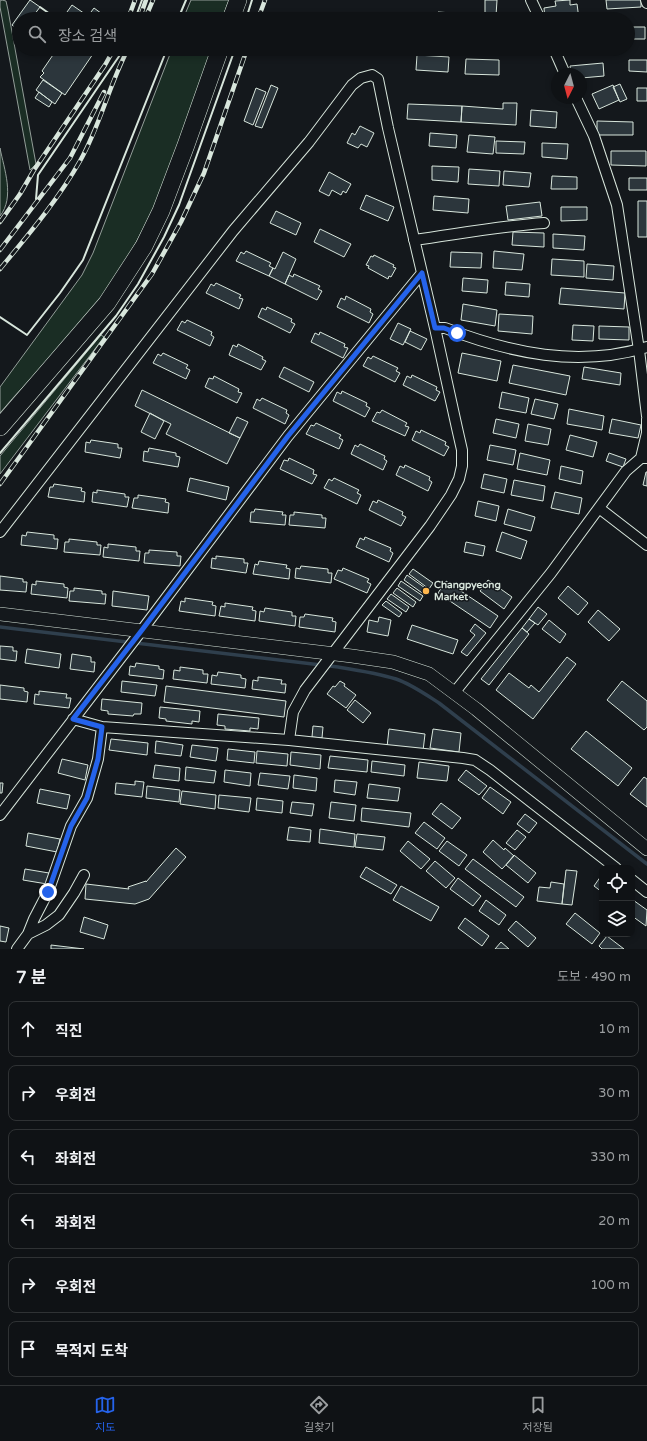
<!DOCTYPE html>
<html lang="ko">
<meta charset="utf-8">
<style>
:root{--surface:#0f1215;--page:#1d2022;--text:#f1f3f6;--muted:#9b9ea0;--line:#2f3234;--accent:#2563eb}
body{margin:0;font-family:"Varela Round","Noto Sans KR",sans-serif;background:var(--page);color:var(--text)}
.controls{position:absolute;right:12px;bottom:12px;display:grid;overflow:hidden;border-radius:8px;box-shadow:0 2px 6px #0003}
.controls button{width:36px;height:36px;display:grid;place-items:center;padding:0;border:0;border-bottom:1px solid var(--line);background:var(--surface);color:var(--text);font:20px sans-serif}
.compass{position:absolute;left:551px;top:68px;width:36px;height:36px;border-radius:50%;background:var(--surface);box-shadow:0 2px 6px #0003;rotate:186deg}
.stop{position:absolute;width:12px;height:12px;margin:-9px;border:3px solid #2563eb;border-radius:50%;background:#fff}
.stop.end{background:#2563eb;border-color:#fff;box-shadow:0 1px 4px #0008}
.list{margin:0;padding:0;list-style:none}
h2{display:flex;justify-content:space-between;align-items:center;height:52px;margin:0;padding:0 16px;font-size:17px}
h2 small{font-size:13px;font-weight:400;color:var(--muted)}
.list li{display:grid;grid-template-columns:26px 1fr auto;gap:12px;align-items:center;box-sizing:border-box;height:56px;margin:0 8px 8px;padding:0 8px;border:1px solid var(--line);border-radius:8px}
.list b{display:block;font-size:15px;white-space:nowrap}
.list em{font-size:13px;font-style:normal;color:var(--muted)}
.icon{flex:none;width:22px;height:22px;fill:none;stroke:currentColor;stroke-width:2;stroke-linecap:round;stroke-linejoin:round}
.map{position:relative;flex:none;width:647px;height:949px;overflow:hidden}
.search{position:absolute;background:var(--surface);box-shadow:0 2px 6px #0003;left:12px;right:12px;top:12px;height:44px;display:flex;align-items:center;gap:10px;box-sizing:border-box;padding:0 14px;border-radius:22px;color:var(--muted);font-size:15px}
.sheet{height:436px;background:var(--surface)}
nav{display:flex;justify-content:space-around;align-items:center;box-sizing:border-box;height:56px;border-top:1px solid var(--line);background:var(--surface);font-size:11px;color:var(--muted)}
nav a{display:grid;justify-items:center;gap:2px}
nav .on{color:var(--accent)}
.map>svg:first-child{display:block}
</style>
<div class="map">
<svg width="647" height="949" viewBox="0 0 647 949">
<rect width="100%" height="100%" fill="#14181c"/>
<path fill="#1a2d24" stroke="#939e99" d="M2,0L6,1L8,10L36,164L30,170L0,7V1Z
M191,0H229L222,19H183Z
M172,49H212C196,93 182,139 164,183C148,223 127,262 102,297C73,339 33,373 0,413V387L82,275L93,253Z
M0,148C4,169 15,197 0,216Z
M101,335L104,337L0,474V456Z"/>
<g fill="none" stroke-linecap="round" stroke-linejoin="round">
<path stroke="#2f3f4d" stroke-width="3.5" d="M0,627L338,667C357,670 377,673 396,679C411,684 425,694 439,703L647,864"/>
</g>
<path fill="#2c363c" stroke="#d8e6dc" d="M30,0L40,7L31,19H19V31L12,25Z
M485,0H497L496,16L485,15Z
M570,0V5L577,4L579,19H545L544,8L556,6L555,1Z
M606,0H641V7L607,9Z
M72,5L88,16L94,8L109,19H62Z
M438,12L496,16V19H438Z
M628,27H645V39H628Z
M57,49H91L95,51L65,95L40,77L44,73L42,71Z
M564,49H585L564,51Z
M417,55L449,57L448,72L416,70Z
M466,59L499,60V75L465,74Z
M629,60H647V72L629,71Z
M603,63L604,76L581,78V74H571L570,66Z
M43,80L62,93L55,104L36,90Z
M620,84L627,99L620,102L613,87Z
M271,85L278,88L262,128L255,126Z
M613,85L619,100L599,109L592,94Z
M256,88L266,92L253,125L244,121Z
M637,88H647V101H637Z
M39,92L52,102L49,107L35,98Z
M503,103H517L516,125L461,122L462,106L503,109Z
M408,104L462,106L461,122L407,119Z
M531,110L557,112L556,128L530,126Z
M597,121L633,122V135H597Z
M360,126L374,133L367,147L361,144L358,148L347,143L352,133L355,135Z
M430,133L457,135L456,148L429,146Z
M469,135L495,137L493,154L467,152Z
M496,141L525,142L524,154L496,153Z
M542,143L568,144L567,159L542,157Z
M611,151H646V166L611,165Z
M432,166L459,167L458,182L432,180Z
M469,169L500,171L499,186L468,184Z
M504,171L531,173L529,187L503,185Z
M329,172L351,184L346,193L343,191L341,195L332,190L329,196L319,191Z
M552,176L577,177V189H551Z
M629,178H647V190H629Z
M366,195L394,207L388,221L360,209Z
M434,196L469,199L468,213L433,210Z
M638,201H647V237H638Z
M540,202L542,216L508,220L506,206Z
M561,207H587V220L561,221Z
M276,211L301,223L296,235L270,223Z
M320,229L351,244L344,257L314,242Z
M513,232L544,233V247L512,245Z
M553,234L585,236L584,250L553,248Z
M246,251L271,263L269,266L273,268L269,276L236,261L241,252L244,254Z
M494,251L524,254L522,270L493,268Z
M283,252L296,259L285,284L269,276L273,268L275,269Z
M451,252L482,253L481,268L450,267Z
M374,255L394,265L393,267L396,268L391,277L389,276L388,279L368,268L369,266L366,265L371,256L373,257Z
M552,259L584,261V277L551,275Z
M587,264L614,266L613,280L586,278Z
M294,274L320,286L318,289L322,291L317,300L285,284L289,275L293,277Z
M463,278L488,280L487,293L462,291Z
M506,282L530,284L529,297L505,295Z
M216,283L241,295L239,298L243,299L239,309L206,293L211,284L214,286Z
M561,288L625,293L624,309L559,304Z
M346,296L371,309L370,312L373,314L369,323L337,307L341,298L345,300Z
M463,304L497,310L495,326L461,320Z
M267,307L292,319L291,322L295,324L290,333L258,317L262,308L266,310Z
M499,314L533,316L532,334L498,331Z
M187,320L212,332L211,335L214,337L210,346L177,330L182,321L185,323Z
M398,323L411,329L403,345L390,339Z
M573,325L594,326L593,341L572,340Z
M599,326L629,327V340L599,339Z
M410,331L427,339L421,350L405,342Z
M320,332L345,344L344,347L348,348L343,358L311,342L315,333L319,335Z
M238,344L263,357L262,359L266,361L261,370L229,355L233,345L237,347Z
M163,353L188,365L186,368L190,370L186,379L153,363L158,354L161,356Z
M462,353L501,361L497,381L458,373Z
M373,356L398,368L396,371L400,373L395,382L363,366L368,357L371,359Z
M513,365L570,376L566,395L509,383Z
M284,367L314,382L309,392L279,377Z
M584,367L621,373L620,385L582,379Z
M412,375L437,387L436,390L440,392L435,401L403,385L407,376L411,378Z
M214,376L239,389L238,392L242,393L237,403L205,387L209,378L213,379Z
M142,390L240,438L227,464L166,434L171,424L135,406Z
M342,391L367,403L366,406L370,408L365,417L333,401L337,392L341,394Z
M502,392L529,398L526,413L499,408Z
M262,398L287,410L286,413L289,415L285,424L253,408L257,399L260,401Z
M535,399L558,404L554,419L531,414Z
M569,409L604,416L602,430L567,424Z
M382,410L407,423L405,426L409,427L405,436L372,421L377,412L380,413Z
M150,413L164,421L155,439L141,432Z
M237,417L248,422L240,438L229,433Z
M496,419L519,424L516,438L493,433Z
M612,419L641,425L638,438L609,433Z
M316,423L341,435L339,438L343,440L339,449L306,434L311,425L314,426Z
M528,424L551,429L548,445L525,441Z
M421,430L446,442L445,445L449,447L444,456L412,440L416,431L420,433Z
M570,435L597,442L593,457L566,450Z
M91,440L118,444V448H122L120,458L85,452L86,442L90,443Z
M360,444L385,456L384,459L387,461L383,470L351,454L355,445L358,447Z
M490,445L516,450L513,465L487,460Z
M149,448L176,453V456L180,457L178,467L143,461L144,451L148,452Z
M520,453L550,460L547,475L517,469Z
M609,453L626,459L623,467L606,461Z
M289,458L314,470L313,474L317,475L312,484L280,469L284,460L288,461Z
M405,465L430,477L429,480L432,482L428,491L396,475L400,466L404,468Z
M561,466L583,471L581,484L559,479Z
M646,472H647V486L643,485Z
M484,474L507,479L504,493L481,488Z
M190,478L229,487L226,500L187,491Z
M334,478L359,490L357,493L361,495L357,504L324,488L329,479L332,481Z
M514,480L545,486L543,501L511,495Z
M54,484L82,488L81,491L85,492L84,502L48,497L50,487H53Z
M97,490L125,494V497H129L127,507L92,502L93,492L97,493Z
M555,492L582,498L579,514L551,508Z
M138,495L166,499L165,502L169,503L168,513L132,508L134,498H138Z
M378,500L403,512L402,515L406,517L401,526L369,510L373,501L377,503Z
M478,501L499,506L496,521L475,516Z
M255,509L283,512L282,515H286L285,525L250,522L251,512H254Z
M508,509L535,517L531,531L504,524Z
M294,512L322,515V518H326L325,528L289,525L290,515H294Z
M27,532L54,535V539H58L57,549L21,545L22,535L26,536Z
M502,532L527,541L521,559L496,551Z
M365,537L391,548L390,551L393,553L389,562L356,547L360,538L364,540Z
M69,539L97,542V545H101L100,555L64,552L65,542H69Z
M466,542L485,546L483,556L464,552Z
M108,544L136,547V551H140L139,561L103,557L104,547L108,548Z
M149,550L177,552V556H181L180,566L144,563L145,553H149Z
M216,556L244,559V563H248L246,573L211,568L212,558L216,559Z
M259,561L287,565L286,568L290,569L289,579L253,574L255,564L258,565Z
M301,566L328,569V573H332L331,583L295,578L296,568L300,569Z
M343,568L369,579L367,582L371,584L367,593L334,579L338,570L342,571Z
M413,569L433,583L429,589L409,574Z
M407,575L428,590L425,595L404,580Z
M0,576L23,579V582H27L26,592L0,590Z
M488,580L512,597L504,609L480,591Z
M36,581L64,584V587L68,588L67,598L31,594L32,584L36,585Z
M401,581L423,596L420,601L398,586Z
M446,581L498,616L490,628L438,593Z
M568,586L588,603L578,615L558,598Z
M74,588L102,591V594H106L105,604L69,601L70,591H74Z
M397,588L416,602L413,607L393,593Z
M113,591L149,596L147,610L112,606Z
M391,594L409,607L406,612L387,599Z
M185,598L213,602L212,605L216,606L215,616L179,611L181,601L185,602Z
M386,601L402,613L399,617L382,605Z
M225,603L253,607L252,610L256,611L255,621L219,616L221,606L225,607Z
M538,607L547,614L538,625L529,619Z
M265,608L292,612V616H296L295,626L259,621L260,611L264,612Z
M598,610L620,629L609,641L588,622Z
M305,614L333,618L332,621L336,622L335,632L299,627L300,617H304Z
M379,617L391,620L388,636L367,632L369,620L378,622Z
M529,619L535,623L527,632L522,628Z
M549,620L566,634L560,643L542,629Z
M475,624L486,633L467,656L461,652L475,635L470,631Z
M412,625L458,640L453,654L407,639Z
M522,628L529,634L489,685L481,679Z
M0,646L13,647V651H17L16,661L0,659Z
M27,649L61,654L59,668L25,663Z
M72,654L91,657V662H95L94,672L70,669Z
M567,657L576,664L533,719L496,690L509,673L529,688L531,685L539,692Z
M136,663L159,666V669L164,670L163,679L129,675L130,666L135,667Z
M180,667L203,670V674H208L207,683L173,679L174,670L180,671Z
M218,672L241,675V678L246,679L245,688L211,684L212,675L217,676Z
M258,677L282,680L281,684H286L285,693L252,689L253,680L258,681Z
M122,681L157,685L155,696L121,692Z
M340,681L345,684L344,686L356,695L346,708L327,694L333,686L335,687Z
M622,681L647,701V727L644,730L607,700Z
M0,685L24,688V691L28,692L27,702L0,699Z
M166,686L286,701L284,717L164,702Z
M39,691L67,694L66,698H71L69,708L34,704L35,694L39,695Z
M102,699L142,703L141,714H134L133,716L108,714V711L101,710Z
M355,700L371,713L363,723L347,710Z
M160,707L200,711L199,722L192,721V724L166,721V719L159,718Z
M218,714L259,718L258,729L250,728V731L225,729V726L217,725Z
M313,726L323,727L322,738L312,737Z
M389,729L425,734L423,751L387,747Z
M433,729L461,733L459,752L430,748Z
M586,731L632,768L618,786L571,749Z
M111,739L148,743L147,755L109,750Z
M156,741L183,745L181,756L155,753Z
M192,745L218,748L216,761L190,757Z
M228,749L255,752L254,763L227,760Z
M257,751L288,754L287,766L256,763Z
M291,752L321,755L320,769L290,765Z
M330,756L368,760L367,772L328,768Z
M62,759L88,765L85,780L58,773Z
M372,761L405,765L404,776L371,772Z
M419,762L449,766L447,781L417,778Z
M155,765L180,768L179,781L153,778Z
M186,767L216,771L214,783L185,780Z
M225,770L251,773L250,786L224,782Z
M466,770L487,786L479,795L458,780Z
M260,773L290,776L288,789L258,785Z
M294,775L317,778L316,791L293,788Z
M644,777L647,779V807L630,794Z
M335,780L357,782L355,795L334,792Z
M135,781L144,782L142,797L115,794L116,783L135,785Z
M0,783H3L2,793H0Z
M369,784L400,788L398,801L367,798Z
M147,786L180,790L179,802L146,798Z
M490,787L511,802L503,814L482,798Z
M40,789L70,795L67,809L37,803Z
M182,791L216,795L215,809L180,804Z
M219,795L251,798L249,812L218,808Z
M257,798L283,801L282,813L256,810Z
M292,802L314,804L312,816L290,813Z
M331,802L356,805L354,821L329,818Z
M441,803L461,818L452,829L432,814Z
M362,808L411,813L409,827L361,821Z
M525,814L537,823L529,833L517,824Z
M424,822L445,838L437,849L415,833Z
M289,827L311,830L310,842L287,840Z
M320,829L355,834L354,847L319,843Z
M517,830L526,837L515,850L506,843Z
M28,833L60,839L57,852L26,846Z
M357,834L385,837L383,850L355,847Z
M493,840L504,850L505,848L514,856L502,869L483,852Z
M408,841L430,859L421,869L400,851Z
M447,841L467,855L459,866L439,851Z
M176,848L186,857L149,899L135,904L85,899L86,884L129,889L128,887L146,881V882Z
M514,855L536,873L528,883L506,865Z
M473,859L524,897L516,907L465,869Z
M435,861L455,878L446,888L426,871Z
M366,867L397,885L391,894L360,877Z
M25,869L49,873L47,884L23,880Z
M566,870L577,871L572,905L562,904Z
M601,876L602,877V892L594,886Z
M458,878L481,896L473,906L450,889Z
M551,882L564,884L562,904L537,901L539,887L550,888Z
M401,886L439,907L431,921L393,900Z
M486,900L506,915L499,925L479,911Z
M633,900L647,910L646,926L632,916Z
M575,913L600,933L592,944L566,924Z
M84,917L108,925L104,939L80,932Z
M465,918L489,936L482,946L458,928Z
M516,921L536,938L528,947L508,930Z
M0,926L9,928L6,942L0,941Z
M607,936L624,949H602L599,946Z
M501,942L509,949H495Z
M51,945L84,949H51Z"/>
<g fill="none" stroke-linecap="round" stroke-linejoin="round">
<g stroke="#d8e6dc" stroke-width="12">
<path id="minor" d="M531,0L540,19
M646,0L647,3
M554,49L565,74
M576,98L594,136L617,205L639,350L647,416
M414,240C458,234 501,226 544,223
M435,328H445C510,353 578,368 647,347
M641,458L647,433V419
M599,508L647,545
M0,532L233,231L309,142L352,85L361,78L372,75L378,79L388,128L435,328L457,428L462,450V466L459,479L451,495L430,526L305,690L293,712L289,740
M454,693L551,573L626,471L641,458H647
M73,719L102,727L289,740L463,758L475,760L490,770L616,868
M0,815L142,630L288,436L422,273
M632,880L647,892
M28,934L34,919L48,892L71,826L87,798L98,759L102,727
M17,949L28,934L46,925L59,915L74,893L84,875"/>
</g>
<g stroke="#d8e6dc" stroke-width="14">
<path id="tertiary" d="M0,614L352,656L393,662L429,674L476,709L647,849"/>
</g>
<g stroke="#d8e6dc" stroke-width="18">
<path id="trunk" d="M231,19L238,0
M0,427L107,303L144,246L161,211L186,145L220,49"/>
</g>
<use href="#minor" stroke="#14181c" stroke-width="10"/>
<use href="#tertiary" stroke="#14181c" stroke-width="13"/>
<use href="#trunk" stroke="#14181c" stroke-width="17"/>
<g stroke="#d8e6dc" stroke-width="4.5">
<path id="rail" d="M140,17L146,0
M128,19L135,0
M145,19L153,0
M258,19L265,0
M0,222L20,194L34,170L105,65L114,49
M0,250L70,158L104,92
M0,269C28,235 58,200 80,161C100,126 109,85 128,49
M0,484L152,274L181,222L204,173L247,49"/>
</g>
<use href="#rail" stroke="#14181c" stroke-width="3" stroke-dasharray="9" stroke-linecap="butt"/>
<path stroke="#d8e6dc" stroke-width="2" d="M40,7L57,19
M135,19L142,0
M178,19L186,0
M246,19L252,0
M36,199L38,175L124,49
M0,317L27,335L60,293L83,260L167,49
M0,453L116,316L138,284L164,237L179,205L235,49"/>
</g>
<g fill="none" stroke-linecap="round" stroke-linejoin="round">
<path stroke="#2563eb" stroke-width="5" d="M48,892L71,826L87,798L98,759L102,727L73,719L142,630L288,436L422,273L435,328H444L457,333"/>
</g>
<circle fill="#ffb74d" stroke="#14181c" stroke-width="1.5" cx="426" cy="591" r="4"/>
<g text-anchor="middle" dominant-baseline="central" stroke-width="3" stroke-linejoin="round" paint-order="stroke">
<g font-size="10" font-weight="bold" fill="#d8e6dc" stroke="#14181c" text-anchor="start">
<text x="434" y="585">Changpyeong<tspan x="434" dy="12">Market</tspan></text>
</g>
</g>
</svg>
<div class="controls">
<button><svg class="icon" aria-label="locate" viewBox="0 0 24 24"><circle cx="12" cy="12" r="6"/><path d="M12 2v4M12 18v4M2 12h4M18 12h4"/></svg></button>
<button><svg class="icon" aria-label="layers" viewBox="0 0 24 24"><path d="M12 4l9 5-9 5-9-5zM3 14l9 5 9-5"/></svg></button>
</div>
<svg class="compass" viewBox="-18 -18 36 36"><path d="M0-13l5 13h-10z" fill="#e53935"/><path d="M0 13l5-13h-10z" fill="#9b9ea0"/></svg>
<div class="stop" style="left:457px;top:333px"></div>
<div class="stop end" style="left:48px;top:892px"></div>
<div class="search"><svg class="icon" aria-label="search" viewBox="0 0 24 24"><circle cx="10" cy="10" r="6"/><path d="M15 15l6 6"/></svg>장소 검색</div>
</div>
<section class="sheet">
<h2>7 분<small>도보 · 490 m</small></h2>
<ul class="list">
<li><svg class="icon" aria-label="ahead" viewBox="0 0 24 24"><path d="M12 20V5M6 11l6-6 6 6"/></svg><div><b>직진</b></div><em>10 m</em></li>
<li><svg class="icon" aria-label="right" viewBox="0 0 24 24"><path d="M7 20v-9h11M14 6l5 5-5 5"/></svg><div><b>우회전</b></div><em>30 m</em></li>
<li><svg class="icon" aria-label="left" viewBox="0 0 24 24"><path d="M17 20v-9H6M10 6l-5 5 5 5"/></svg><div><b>좌회전</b></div><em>330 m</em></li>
<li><svg class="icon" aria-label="left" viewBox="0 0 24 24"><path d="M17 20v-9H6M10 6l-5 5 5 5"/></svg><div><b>좌회전</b></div><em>20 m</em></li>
<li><svg class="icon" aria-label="right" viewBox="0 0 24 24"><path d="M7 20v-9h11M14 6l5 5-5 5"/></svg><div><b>우회전</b></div><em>100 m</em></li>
<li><svg class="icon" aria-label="arrive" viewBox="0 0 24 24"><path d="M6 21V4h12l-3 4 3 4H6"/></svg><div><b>목적지 도착</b></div></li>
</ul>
</section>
<nav>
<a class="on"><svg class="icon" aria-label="map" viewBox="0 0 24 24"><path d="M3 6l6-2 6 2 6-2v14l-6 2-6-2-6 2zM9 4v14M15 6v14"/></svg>지도</a>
<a><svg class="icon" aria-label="directions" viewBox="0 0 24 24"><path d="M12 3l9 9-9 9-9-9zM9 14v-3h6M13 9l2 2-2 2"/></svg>길찾기</a>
<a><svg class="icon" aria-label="saved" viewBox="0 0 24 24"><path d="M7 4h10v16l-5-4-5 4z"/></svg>저장됨</a>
</nav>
